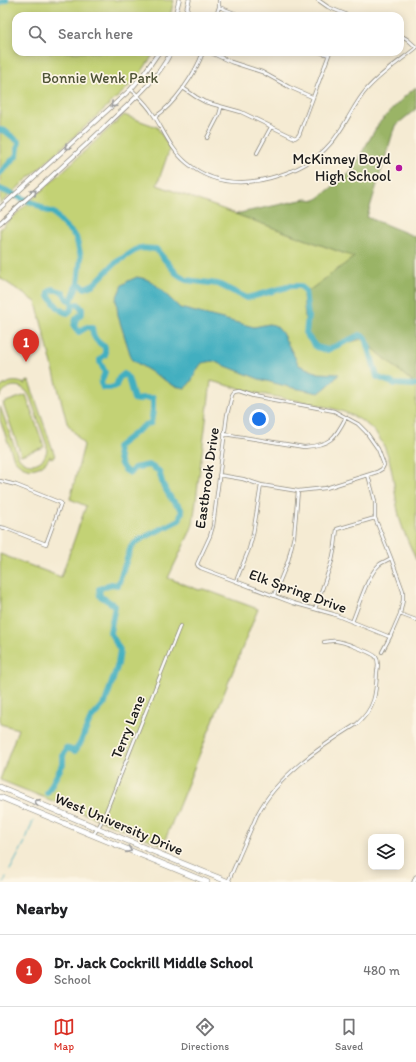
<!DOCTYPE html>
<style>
:root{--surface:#fff;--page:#f6f6f6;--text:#202124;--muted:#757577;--line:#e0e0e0;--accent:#d93025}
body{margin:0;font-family:Itim,sans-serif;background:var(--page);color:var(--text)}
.controls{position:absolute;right:12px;bottom:12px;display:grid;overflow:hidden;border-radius:8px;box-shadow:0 2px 10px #0003}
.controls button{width:36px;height:36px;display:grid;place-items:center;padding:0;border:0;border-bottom:1px solid var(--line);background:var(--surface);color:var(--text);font:20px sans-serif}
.you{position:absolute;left:259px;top:419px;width:14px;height:14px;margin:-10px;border:3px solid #fff;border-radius:50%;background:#1a73e8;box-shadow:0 0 0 6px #1a73e833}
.badge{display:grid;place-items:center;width:26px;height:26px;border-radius:50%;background:var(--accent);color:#fff;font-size:13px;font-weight:700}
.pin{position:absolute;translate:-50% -33px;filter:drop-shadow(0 1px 2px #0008)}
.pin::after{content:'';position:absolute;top:21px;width:14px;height:12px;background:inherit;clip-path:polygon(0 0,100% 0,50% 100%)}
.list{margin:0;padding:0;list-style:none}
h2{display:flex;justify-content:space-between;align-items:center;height:52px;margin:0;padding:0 16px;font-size:17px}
h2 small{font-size:13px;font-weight:400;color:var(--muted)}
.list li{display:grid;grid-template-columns:26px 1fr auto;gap:12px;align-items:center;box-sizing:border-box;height:72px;padding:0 16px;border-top:1px solid var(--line)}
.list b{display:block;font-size:15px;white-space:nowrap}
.list p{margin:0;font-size:13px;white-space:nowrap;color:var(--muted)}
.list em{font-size:13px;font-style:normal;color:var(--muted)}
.icon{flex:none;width:22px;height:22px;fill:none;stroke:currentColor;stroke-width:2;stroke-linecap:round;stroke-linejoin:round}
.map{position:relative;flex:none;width:416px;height:882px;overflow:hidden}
.search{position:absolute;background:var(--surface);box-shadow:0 2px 10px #0003;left:12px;right:12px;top:12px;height:44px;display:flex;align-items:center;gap:10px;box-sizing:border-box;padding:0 14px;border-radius:12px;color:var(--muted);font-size:15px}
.sheet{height:124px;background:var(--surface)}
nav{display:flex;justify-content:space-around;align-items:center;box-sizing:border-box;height:56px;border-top:1px solid var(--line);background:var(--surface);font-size:11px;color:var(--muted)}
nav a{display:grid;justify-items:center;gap:2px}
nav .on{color:var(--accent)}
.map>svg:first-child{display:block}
</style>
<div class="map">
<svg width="416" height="882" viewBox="0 0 416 882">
<rect width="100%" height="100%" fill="#fcf5e5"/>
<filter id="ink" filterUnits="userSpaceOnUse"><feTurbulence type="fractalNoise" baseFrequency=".025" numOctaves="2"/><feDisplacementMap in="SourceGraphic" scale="8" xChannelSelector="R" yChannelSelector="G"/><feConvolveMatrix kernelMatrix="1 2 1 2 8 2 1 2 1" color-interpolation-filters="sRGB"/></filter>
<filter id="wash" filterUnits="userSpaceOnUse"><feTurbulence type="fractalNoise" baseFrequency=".012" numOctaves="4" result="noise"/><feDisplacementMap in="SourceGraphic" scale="16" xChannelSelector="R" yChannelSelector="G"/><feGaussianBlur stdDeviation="0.9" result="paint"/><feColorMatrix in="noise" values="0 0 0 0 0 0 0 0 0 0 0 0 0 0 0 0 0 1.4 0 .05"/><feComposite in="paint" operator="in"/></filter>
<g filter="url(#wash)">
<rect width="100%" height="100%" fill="#f5ebd3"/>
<path fill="#c3d274" stroke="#707748" d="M0,0H174L170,16H16V52H155L140,74L123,92L0,204Z
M124,115L157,127L170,148L157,185L354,257L349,261L319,350L362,339L416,385V560C411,547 404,534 400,520C395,502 395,482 390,463C379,418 345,410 304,402C286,399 268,395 250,392L241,389L237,387H233L211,381L193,524L190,532L168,578L199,590L203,589L206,590L258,609L163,845L0,780L18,729L0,724V554L61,577L86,506L70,499L84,445L67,423L36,302L0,278V229Z
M29,381L55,456L51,458L50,456C42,471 25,473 14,459L0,420V406L17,454C25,471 48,465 47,446L30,397C23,382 6,383 0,397V388C8,381 16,380 25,384V382Z
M26,395L44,447L21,455L3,403Z"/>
<path fill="#9ab466" stroke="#5b6841" d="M416,87V109L395,126L367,217L416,237V385L362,339L319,350L306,330L303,295L354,257L235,214L306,199L316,200L350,173L379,123L404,97Z"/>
<path fill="#42afc0" stroke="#2f666e" d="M137,277L146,279L154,283L180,308L254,327L269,324L274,325L278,328L282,333L299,365L318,373L339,374C333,382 327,387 319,393L289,387L259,379L213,361L202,363C194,372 195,380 185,388L174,386L132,360L118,316L116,299L122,285L128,281Z"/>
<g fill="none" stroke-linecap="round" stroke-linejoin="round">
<path stroke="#42afc0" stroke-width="1" d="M26,839L33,821
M10,870L25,842
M4,882L6,877"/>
<path stroke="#42afc0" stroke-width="6" d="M0,3L6,0
M0,130L5,131L19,142L17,155L0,173
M0,189L36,204L45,210L54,213L61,222L76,237L81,257L78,283L85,288L94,284L115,263L139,248L156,249L176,273L186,280L218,284L247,298L291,286H300L305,290L308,316L306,334L316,347L327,350L360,335L366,338L377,377L395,384L416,385
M47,793L63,764V756L66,748L75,751L80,744L90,720L105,703L118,664L120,650L110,632L115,606L108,601L100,596L99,589L111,584L118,585L131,547L137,541L179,520L182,512L180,507L172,500L163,485L159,471L149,465L134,468L130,473C119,469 119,456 117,447L145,425L151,423L153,411V398H143L138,400L134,399L128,378L124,374L119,378L116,386L110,388H103L101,383L105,372L100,362V359L105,355V347C96,341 93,338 92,327H87L79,332L74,326L76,319L82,313V309L78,304L73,305L69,313C60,313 54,302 49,296V292L53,289L63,292L67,299L71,301L78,283"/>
</g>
</g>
<g filter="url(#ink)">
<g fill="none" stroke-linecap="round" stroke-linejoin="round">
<g stroke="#888478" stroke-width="4">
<path id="street" d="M318,0L328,7L345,14L344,16
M219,7L242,16
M216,16L219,7V0
M400,35L407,39L416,47
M209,52L231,62L262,72L289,87L312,97
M320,52L329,55
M183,88L196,97L205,102L241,112L295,138L299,135L330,52
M131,89C139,97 147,104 153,114C164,131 171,150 187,163C212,184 240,186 270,178C293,172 314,163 330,144C345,128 352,106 367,89C381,73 400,61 416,48
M155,117C174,105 196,73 203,52
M207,138L219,115L221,108
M257,153L271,127
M224,434L304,447C330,445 335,439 346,417
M219,475L243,479L261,485L298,491L326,488L377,472L382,469L384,465L378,449L366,432L358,424L334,411L254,396L239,391L234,392L232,395L227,415L213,526L210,536L197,564L198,566L201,568L293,603L333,614L390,637
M368,475L375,501V518L391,558L403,591V600L400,614L390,637L382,652
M0,481L16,485L61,503L46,544L5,528L0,527
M236,581L249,549L253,534L261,485
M274,595L288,561L294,536L298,491
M315,609L332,561L335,546L337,529L375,518
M400,614L416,620
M352,622C359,606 367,575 380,564C383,562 388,560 391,558
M93,835L98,828L103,819L180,626
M228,882L257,815C277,776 320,747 357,724C375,708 376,694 377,672C378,667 379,661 376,657C373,653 342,641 336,641C333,640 328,642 324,642"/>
</g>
<g stroke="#888478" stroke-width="5">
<path id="secondary" d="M175,16L179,0
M185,16L189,0
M0,208L131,89L143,75L159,52
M0,223C37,189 75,156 111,121C133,100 157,80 171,52
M414,882L416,877"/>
</g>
<g stroke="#888478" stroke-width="6">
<path id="highway" d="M0,787C76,819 152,852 229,882
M0,797L207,882"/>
</g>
<use href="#street" stroke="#fff" stroke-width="2.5"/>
<use href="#secondary" stroke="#fff" stroke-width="3.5"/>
<use href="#highway" stroke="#fff" stroke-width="5"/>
</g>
<defs><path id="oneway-chevron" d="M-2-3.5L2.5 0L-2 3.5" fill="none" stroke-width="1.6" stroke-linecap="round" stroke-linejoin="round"/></defs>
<g stroke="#999">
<use href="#oneway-chevron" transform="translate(113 105) rotate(138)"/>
<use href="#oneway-chevron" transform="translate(67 147) rotate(138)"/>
<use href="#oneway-chevron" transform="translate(34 192) rotate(-42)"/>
<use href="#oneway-chevron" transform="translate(37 802) rotate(-158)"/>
<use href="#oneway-chevron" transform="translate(129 850) rotate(22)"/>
</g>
</g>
<circle fill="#b5179e" stroke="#fcf5e5" stroke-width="1.5" cx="399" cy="168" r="4"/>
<g text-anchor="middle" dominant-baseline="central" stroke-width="3.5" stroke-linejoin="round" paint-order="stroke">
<g font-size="15" fill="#4e5336" stroke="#fcf5e5">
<text x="100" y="78">Bonnie Wenk Park</text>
</g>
<g font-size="15" fill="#1c1c1c" stroke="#fcf5e5" text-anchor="end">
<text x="391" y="159">McKinney Boyd<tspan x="391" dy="17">High School</tspan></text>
</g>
<g font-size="15" fill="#1c1c1c" stroke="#fcf5e5">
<text transform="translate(207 478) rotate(-82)">Eastbrook Drive</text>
<text transform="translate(298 591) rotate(20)">Elk Spring Drive</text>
<text transform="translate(128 727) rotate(-68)">Terry Lane</text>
<text transform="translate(119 824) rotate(23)">West University Drive</text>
</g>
</g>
</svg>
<div class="controls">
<button><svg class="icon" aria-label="layers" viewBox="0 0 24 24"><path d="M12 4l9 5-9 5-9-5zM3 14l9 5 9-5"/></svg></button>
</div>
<div class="you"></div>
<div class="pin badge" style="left:26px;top:362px">1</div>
<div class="search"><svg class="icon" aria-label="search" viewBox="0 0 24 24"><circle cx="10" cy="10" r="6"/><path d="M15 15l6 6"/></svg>Search here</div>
</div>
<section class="sheet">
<h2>Nearby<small></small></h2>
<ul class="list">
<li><span class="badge">1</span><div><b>Dr. Jack Cockrill Middle School</b><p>School</p></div><em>480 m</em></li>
</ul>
</section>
<nav>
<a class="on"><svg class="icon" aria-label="map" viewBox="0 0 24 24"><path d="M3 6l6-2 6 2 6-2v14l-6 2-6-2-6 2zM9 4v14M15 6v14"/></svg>Map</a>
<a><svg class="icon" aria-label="directions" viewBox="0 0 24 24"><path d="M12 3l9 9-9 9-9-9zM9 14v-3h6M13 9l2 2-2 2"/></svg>Directions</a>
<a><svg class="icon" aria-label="saved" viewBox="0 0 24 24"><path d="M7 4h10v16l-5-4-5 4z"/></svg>Saved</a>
</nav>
